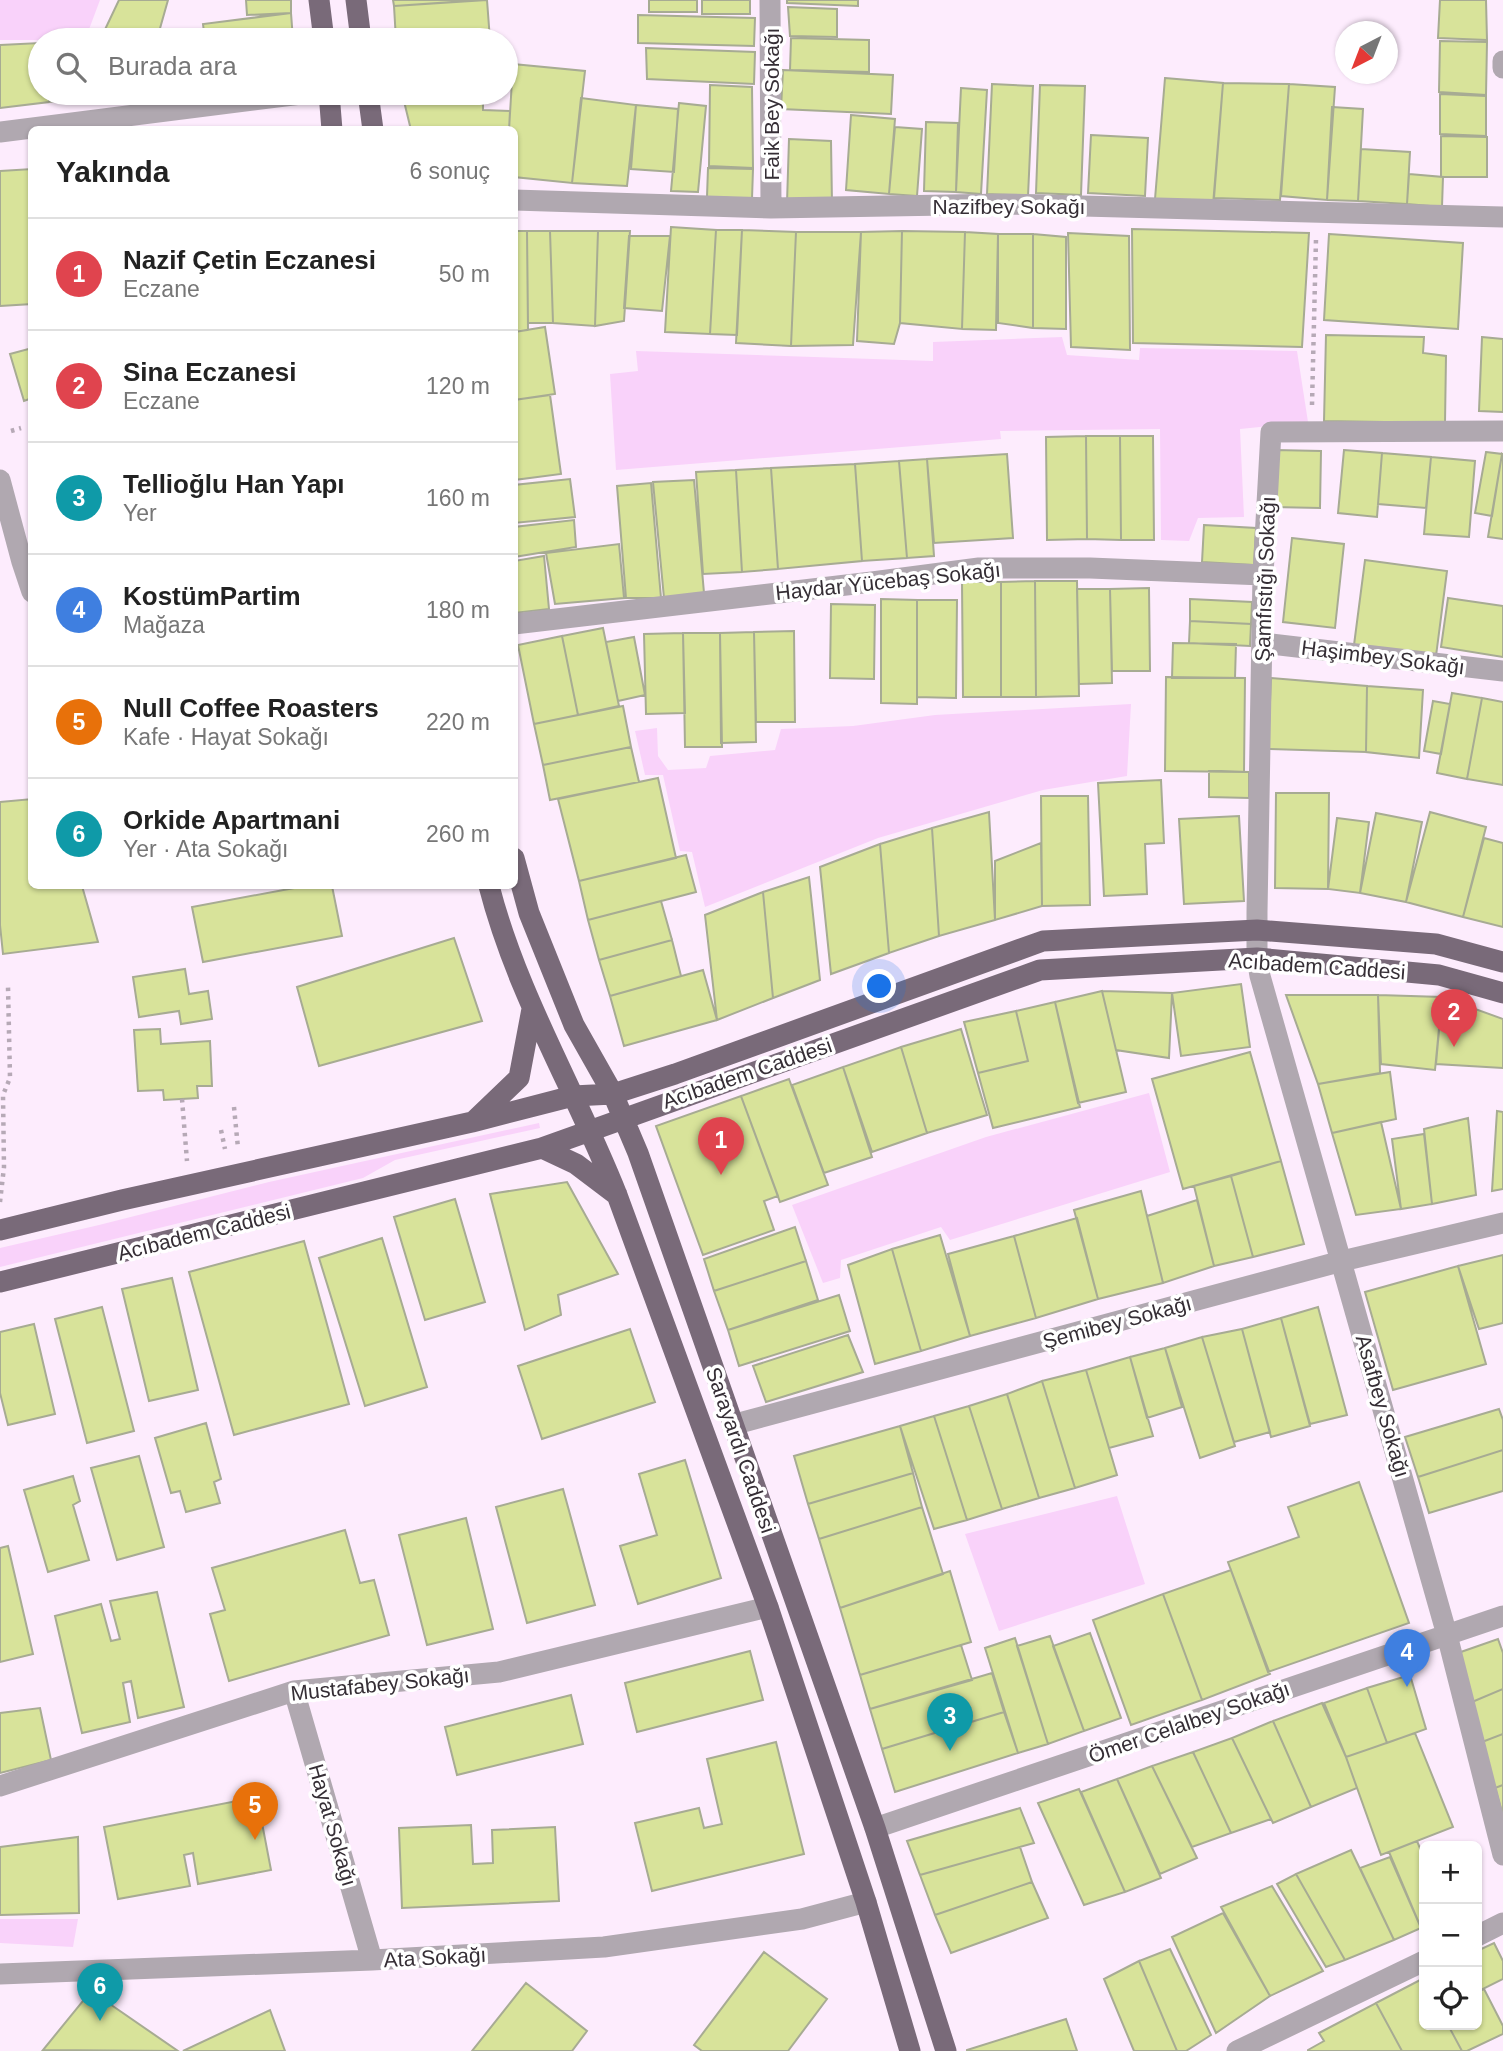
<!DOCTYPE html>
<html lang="tr">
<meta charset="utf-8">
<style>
:root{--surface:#fff;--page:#f2f2f2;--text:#222;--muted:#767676;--line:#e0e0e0;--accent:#626b11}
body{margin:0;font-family:Helvetica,sans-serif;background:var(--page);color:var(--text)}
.controls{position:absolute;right:21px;bottom:21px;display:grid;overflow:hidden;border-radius:10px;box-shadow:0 2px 5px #0004}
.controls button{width:63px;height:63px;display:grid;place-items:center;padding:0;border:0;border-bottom:2px solid var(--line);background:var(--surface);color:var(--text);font:35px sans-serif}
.compass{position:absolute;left:1335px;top:21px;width:63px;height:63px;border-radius:50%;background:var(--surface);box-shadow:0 2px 5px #0004;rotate:222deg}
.you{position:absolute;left:880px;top:987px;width:24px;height:24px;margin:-18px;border:5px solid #fff;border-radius:50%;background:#1a73e8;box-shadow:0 0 0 10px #1a73e833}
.badge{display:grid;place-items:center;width:46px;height:46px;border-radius:50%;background:var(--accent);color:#fff;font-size:23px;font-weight:700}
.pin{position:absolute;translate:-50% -58px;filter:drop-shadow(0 2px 4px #0008)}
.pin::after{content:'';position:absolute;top:37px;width:24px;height:21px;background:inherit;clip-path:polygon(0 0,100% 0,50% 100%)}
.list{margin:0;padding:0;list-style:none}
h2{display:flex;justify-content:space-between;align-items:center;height:91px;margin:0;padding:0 28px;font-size:30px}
h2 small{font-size:23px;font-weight:400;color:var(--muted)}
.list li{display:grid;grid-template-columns:46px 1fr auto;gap:21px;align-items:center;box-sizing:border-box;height:112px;padding:0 28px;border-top:2px solid var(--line)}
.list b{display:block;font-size:26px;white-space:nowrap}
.list p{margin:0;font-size:23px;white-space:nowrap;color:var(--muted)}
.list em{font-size:23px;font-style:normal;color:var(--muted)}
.icon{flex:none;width:38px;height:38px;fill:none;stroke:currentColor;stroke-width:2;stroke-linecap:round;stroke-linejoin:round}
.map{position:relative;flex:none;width:1503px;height:2051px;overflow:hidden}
.search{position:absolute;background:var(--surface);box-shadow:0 2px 5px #0004;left:28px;top:28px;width:490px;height:77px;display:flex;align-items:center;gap:18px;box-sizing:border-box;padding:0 24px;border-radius:38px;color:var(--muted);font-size:26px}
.panel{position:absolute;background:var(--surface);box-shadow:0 2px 5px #0004;left:28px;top:126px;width:490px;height:763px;border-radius:10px}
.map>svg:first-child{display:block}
</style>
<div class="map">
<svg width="1503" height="2051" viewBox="0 0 1503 2051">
<rect width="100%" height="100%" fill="#fdecfd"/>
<path fill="#f9d2fa" d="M0,0H100L85,40H0Z
M1062,337L1067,355L1139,360L1140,348L1297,351L1308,422L1240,429L1244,517L1198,518L1189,541L1161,540L1160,429L1000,431L1001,439L616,470L610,374L638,371L636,351L933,361V342Z
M1131,704L1127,776L1043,790L878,838L705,907L692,852L680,851L663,775H645L635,731L657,728L658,756L668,770L706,768L710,756L775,750L781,729L853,726L935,715Z
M1149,1093L1170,1172L950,1240L941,1227L841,1260L840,1278L823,1283L792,1205L986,1137Z
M539,1123L540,1128L395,1160L363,1178L0,1267V1248L99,1225L269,1182Z
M1117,1496L1145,1584L999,1631L965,1534Z
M0,1919H78L73,1947L0,1943Z"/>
<path fill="#d8e39a" stroke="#a7ab93" stroke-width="2" d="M119,0H168L157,39L100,40Z
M246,0H291V13L247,15Z
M393,0H481L394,6Z
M487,0L490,40H396L394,6Z
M649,0H697V12H649Z
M702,0H750V14H702Z
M787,0H858V6L787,3Z
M1440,0H1486L1487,40L1438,38Z
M788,7L837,9V37L790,36Z
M291,13L293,40H205L203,24Z
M638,15L755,18L754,46L638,43Z
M204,30L205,40H149L157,39Z
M791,38L869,40V72L790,70Z
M1440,41L1487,42L1486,95L1439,92Z
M40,43V93H49V102L0,108V45Z
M646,48L755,52L754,84L647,79Z
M513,64L585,71L572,183L514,177V130H509Z
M783,70L893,75L891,114L781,109Z
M1165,78L1223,83L1213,205L1155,199Z
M1223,83L1289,84L1280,200L1214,198Z
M992,84L1033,86L1028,196L987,194Z
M1289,84L1335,87L1327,200L1281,196Z
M710,85L752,87L753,168L709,166Z
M1040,85L1085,86L1081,195L1036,193Z
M961,88L987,90L981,194L956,192Z
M49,93H98V97L49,102Z
M402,93H483V110L510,111L509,130H411Z
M1440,94L1486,96V136L1440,134Z
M581,98L636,105L627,186L572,183Z
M679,103L706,106L698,192L671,191Z
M636,105L678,109L674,172L631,169Z
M1332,107L1363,109L1358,201L1327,200Z
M851,115L895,119L889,194L846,190Z
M926,122L958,123L956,192L924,191Z
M895,127L922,129L917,196L889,194Z
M1091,135L1148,138L1145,196L1088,193Z
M1441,136L1487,137V177H1441Z
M789,139L831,141L832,204L787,203Z
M1361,149L1410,152L1407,204L1358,201Z
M708,168L753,169L752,199L707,197Z
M32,169V304L0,306V171Z
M1409,174L1443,177L1442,207L1407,204Z
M671,227L716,230L710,334L665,332Z
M1132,229L1309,233L1302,347L1133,343Z
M716,230H742L737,335L710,334Z
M742,230L796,232L791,346L736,343Z
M514,231H527L528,330L514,332Z
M527,231H550L553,323H528Z
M550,231H598L595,326L553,323Z
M598,231H630L624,321L595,326Z
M902,231L900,323L894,344L857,341L861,232Z
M902,231L965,232L962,329L900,323Z
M796,232H861L853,345L791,346Z
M965,232L998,234L996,330L962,329Z
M1068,233L1129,236L1130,350L1071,347Z
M998,234H1033V328L998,323Z
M1033,234L1066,237V329L1033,328Z
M1329,234L1463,243L1458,329L1324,320Z
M629,236H670L662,311L624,308Z
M545,327L555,394L514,400V332Z
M1326,335L1424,337L1423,353L1446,356L1445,423L1324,421Z
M1482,337L1503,339V412L1479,411Z
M32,348V398L24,401L10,354Z
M550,395L561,474L514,480V400Z
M1086,436L1087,539L1047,540L1046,437Z
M1086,436H1120L1121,540L1087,539Z
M1120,436H1153L1154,540H1121Z
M1275,450L1321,451L1320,508L1273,507Z
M1344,450L1382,453L1377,517L1338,513Z
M1486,452L1502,454L1492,516L1475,513Z
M1382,453L1431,457L1426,508L1378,504Z
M1007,454L1013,538L934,543L927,459Z
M1502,454L1503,455V539L1488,537Z
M1431,457L1475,461L1469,537L1424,534Z
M927,459L934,556L907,558L899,461Z
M899,461L907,558L862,561L855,464Z
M855,464L862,561L778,569L771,468Z
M771,468L778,569L742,572L736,470Z
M736,470L742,572L703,574L696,472Z
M570,479L575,517L514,523V485Z
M694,480L704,593L664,598L653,482Z
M651,483L661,598H626L617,486Z
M574,520L576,547L514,557V527Z
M1204,525L1256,528L1254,565L1202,562Z
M1292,538L1344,544L1335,628L1283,622Z
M619,544L624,598L555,604L546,553Z
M544,556L549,609L514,613V561Z
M1365,560L1447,571L1436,656L1354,645Z
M1035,581L1036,697H1001V582Z
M1035,581H1077L1079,696L1036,697Z
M962,582H1001V697H963Z
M1149,588L1150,671H1112L1110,589Z
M1077,589H1110L1112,683L1079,684Z
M1448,598L1503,606V657L1441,647Z
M881,599L917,600V704L881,703Z
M1190,599L1252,602L1251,624L1190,621Z
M917,600H957L956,698L917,697Z
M831,604L875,605L874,679L830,678Z
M1190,621L1251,624L1250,646L1189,643Z
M603,628L619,706L578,715L562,636Z
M794,631L795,722H756L754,632Z
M754,632L756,742L721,743L720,633Z
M683,633L685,713L646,714L644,634Z
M683,633H720L722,747H685Z
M562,636L578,715L534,724L518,645Z
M634,637L645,695L618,701L606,642Z
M1173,643L1236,644L1235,678H1172Z
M1166,677L1245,678L1244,772L1165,771Z
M1271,678L1367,686L1366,752L1268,749Z
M1367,686L1423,690L1419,758L1366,752Z
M1452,693L1482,698L1467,779L1437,773Z
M1482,698L1503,702V785L1467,779Z
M1433,701L1450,704L1441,754L1424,751Z
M623,706L631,747L543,765L534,724Z
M631,747L639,782L550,800L543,765Z
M1209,771L1249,772V798L1209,797Z
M658,778L676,858L579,881L558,799Z
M1161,780L1164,843L1145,844L1147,894L1104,896L1098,783Z
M1276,793H1329L1328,889L1275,888Z
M1041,796H1088L1090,905L1042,906Z
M32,799V886H82L98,942L3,954L0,925V802Z
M989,812L995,920L939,936L932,828Z
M1430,812L1486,827L1463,917L1406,902Z
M1376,813L1422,822L1406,902L1360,893Z
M1239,816L1244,901L1184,904L1179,819Z
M1337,818L1369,822L1360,893L1328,889Z
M932,828L939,936L889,953L880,844Z
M1484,838L1503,843V927L1463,917Z
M1041,843L1042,906L995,920V861Z
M880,844L889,953L831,974L820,867Z
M686,855L696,892L588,920L579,881Z
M809,877L820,980L773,998L763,892Z
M305,886H332L342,936L203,962L192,907Z
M763,892L773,998L717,1020L705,915Z
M661,901L672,940L599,960L588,920Z
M454,938L482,1021L319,1066L297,987Z
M672,940L681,976L610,996L599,960Z
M185,969L189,994L208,991L212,1019L181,1024L179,1011L139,1017L133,977Z
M703,970L717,1020L624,1046L610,996Z
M1241,984L1250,1047L1181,1056L1172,993Z
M1102,991L1126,1092L1078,1103L1055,1002Z
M1102,991L1172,993L1169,1058L1116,1050Z
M1286,995H1378L1380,1073L1318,1084Z
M1378,995L1442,997L1435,1070L1381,1064Z
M1442,997L1503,1019V1068L1436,1064Z
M1055,1002L1080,1107L993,1128L978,1073L1028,1061L1016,1011Z
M1016,1011L1028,1061L978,1073L964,1022Z
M160,1029L161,1044L210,1041L212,1086H197L198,1098L164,1100L163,1090L138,1091L134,1030Z
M961,1029L987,1115L927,1133L901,1047Z
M901,1047L927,1133L872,1152L843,1067Z
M1250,1052L1281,1161L1183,1189L1152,1079Z
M843,1067L872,1157L824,1173L792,1085Z
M1390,1072L1396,1119L1332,1133L1318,1084Z
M789,1079L828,1185L780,1202L741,1096Z
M741,1096L778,1196L764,1201L774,1230L703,1255L656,1126Z
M1497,1111L1503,1112V1189L1492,1191Z
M1468,1118L1476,1195L1432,1204L1424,1129Z
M1381,1122L1401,1209L1356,1215L1332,1133Z
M1424,1134L1432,1204L1401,1209L1392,1139Z
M1281,1161L1304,1244L1253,1257L1231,1176Z
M1231,1176L1253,1257L1214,1266L1194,1186Z
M567,1182L618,1274L558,1295L561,1315L525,1330L490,1194Z
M1141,1191L1163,1283L1098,1299L1074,1210Z
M455,1199L485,1302L425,1320L394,1217Z
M1197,1200L1214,1266L1163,1283L1147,1216Z
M1077,1218L1098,1299L1036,1318L1014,1236Z
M795,1227L806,1261L714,1291L704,1259Z
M940,1235L970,1336L921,1351L892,1249Z
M1014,1236L1036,1318L970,1336L948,1254Z
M382,1238L427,1387L365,1406L319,1258Z
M304,1241L349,1404L234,1435L189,1272Z
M892,1249L921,1351L875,1364L848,1265Z
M1503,1255V1323L1479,1329L1458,1266Z
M806,1261L818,1300L728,1330L714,1291Z
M1458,1266L1486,1364L1393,1390L1365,1292Z
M172,1278L198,1390L149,1401L122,1289Z
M839,1295L850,1331L739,1366L728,1330Z
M102,1307L134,1431L87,1443L55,1319Z
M1318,1307L1347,1415L1310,1424L1281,1318Z
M1281,1318L1310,1426L1271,1437L1242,1329Z
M34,1324L55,1414L8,1425L0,1393V1332Z
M630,1329L655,1402L542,1439L518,1366Z
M1242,1329L1270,1432L1234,1442L1202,1337Z
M848,1335L863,1372L766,1402L753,1366Z
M1202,1337L1235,1446L1200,1458L1165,1348Z
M1165,1348L1182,1407L1147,1418L1130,1357Z
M1130,1357L1153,1436L1109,1448L1086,1370Z
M1086,1370L1117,1475L1075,1488L1042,1381Z
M1042,1381L1075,1488L1039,1498L1007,1394Z
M1007,1394L1039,1498L1002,1509L969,1406Z
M969,1406L1002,1509L967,1520L934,1416Z
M1499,1409L1503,1420V1450L1418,1477L1405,1437Z
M934,1416L967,1520L934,1529L900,1426Z
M206,1423L221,1479L214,1482L220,1503L186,1512L180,1491L171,1493L155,1438Z
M900,1426L913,1473L808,1504L794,1456Z
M1503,1450V1491L1429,1513L1418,1477Z
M139,1456L164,1547L117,1560L91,1468Z
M685,1460L721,1578L638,1604L620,1546L657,1535L639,1474Z
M913,1473L922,1507L819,1539L808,1504Z
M73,1476L80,1501L73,1505L89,1560L48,1572L24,1490Z
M1359,1482L1409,1623L1268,1672L1228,1562L1299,1537L1288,1507Z
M563,1489L595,1605L527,1623L496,1507Z
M922,1507L943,1574L840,1608L819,1539Z
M466,1518L493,1629L427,1645L399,1535Z
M345,1530L360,1583L374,1580L389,1635L229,1681L210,1614L225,1610L212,1568Z
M8,1546L33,1654L0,1662V1548Z
M1231,1570L1270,1674L1202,1700L1163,1594Z
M950,1571L971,1642L860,1675L840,1608Z
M157,1592L184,1707L138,1718L131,1681L123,1683L130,1722L82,1733L55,1616L101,1604L111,1641L120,1639L110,1601Z
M1163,1594L1202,1700L1131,1725L1093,1620Z
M1090,1633L1121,1718L1084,1731L1053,1646Z
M1050,1636L1084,1731L1048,1744L1017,1646Z
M1015,1638L1048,1744L1018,1753L985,1648Z
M1498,1639L1503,1653V1689L1472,1702L1458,1653Z
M961,1645L972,1680L870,1709L860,1675Z
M750,1651L763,1700L637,1732L625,1683Z
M992,1673L1004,1712L882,1749L870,1709Z
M1410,1675L1426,1729L1387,1743L1367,1688Z
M1367,1688L1387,1743L1346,1757L1324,1703Z
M1503,1689V1734L1482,1742L1472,1702Z
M571,1695L583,1744L457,1775L445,1727Z
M1322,1703L1346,1757L1357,1788L1311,1807L1273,1721Z
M40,1708L51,1760L0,1773V1713Z
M1004,1712L1018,1753L895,1792L882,1749Z
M1273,1721L1311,1807L1273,1823L1232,1738Z
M1415,1733L1453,1827L1381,1855L1346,1757Z
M1503,1734V1785L1495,1788L1482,1742Z
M1232,1738L1271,1819L1231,1833L1193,1752Z
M776,1742L804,1854L652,1891L635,1823L699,1808L704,1828L722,1824L707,1759Z
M1193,1752L1231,1833L1192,1847L1152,1766Z
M1152,1766L1197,1858L1160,1874L1117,1779Z
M1117,1779L1161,1878L1125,1892L1081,1792Z
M1503,1785V1816L1495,1788Z
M1079,1789L1125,1892L1084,1905L1038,1803Z
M257,1797L271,1870L198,1884L193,1853L184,1855L190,1886L118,1899L104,1827Z
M1020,1808L1034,1843L920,1875L907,1841Z
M471,1825L473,1864L493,1863L492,1830L555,1827L559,1901L402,1908L399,1828Z
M78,1837L79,1913L0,1915V1847Z
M1417,1841L1424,1858V1927L1421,1928L1389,1852Z
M1020,1847L1032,1882L935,1915L920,1875Z
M1351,1850L1394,1940L1345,1960L1296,1874Z
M1390,1857L1421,1928L1394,1940L1360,1868Z
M1296,1874L1345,1960L1326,1967L1277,1884Z
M1032,1882L1048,1918L951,1953L935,1915Z
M1272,1886L1323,1971L1270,1996L1221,1907Z
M1223,1913L1270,1996L1216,2033L1172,1937Z
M1494,1943L1503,1961V1979L1477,1992V1951Z
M1170,1949L1211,2035L1186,2051H1177L1139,1961Z
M764,1952L827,1999L788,2051H702L694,2045Z
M1139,1961L1177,2051H1134L1104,1979Z
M1424,1978V2025H1448L1462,2051H1402L1376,2003Z
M526,1983L587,2031L572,2051H472Z
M1484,1989L1503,2026V2034L1467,2051H1462L1448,2025H1477V1992Z
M91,1991L178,2051L43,2050Z
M1376,2003L1402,2051H1308V2050L1324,2041L1319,2033Z
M270,2010L285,2051H183Z
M1066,2019L1077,2051H967V2050Z"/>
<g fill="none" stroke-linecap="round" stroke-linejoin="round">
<path stroke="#b6a9b6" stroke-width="4.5" stroke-dasharray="3.5 5" stroke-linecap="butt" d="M1312,405L1316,239
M11,431L21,428
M182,1099L187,1161
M234,1107L238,1148
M221,1130L225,1149
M0,1202L4,1167L3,1095L10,1078L8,987"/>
<path stroke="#b0a8b0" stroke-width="21" d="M770,0L771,208
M1503,61V68
M0,132L309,93
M514,200L771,208L1006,204L1503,217
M1503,431L1271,432L1263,575L1257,912V958L1260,976L1447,1635L1503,1855
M0,480L22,562L32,592
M514,624L872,582L979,568H1090L1263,575
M1263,643L1503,671
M732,1425L1342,1261L1503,1223
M294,1691L372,1960
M0,1786L294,1691L499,1672L768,1607
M875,1828L1503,1616
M1477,1936L1503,1923
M0,1974L372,1960L604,1947L802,1919L866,1902
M1237,2051L1424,1961"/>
<path stroke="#796a79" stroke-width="21" d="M319,0L324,40
M356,0L361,40
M329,93L332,130
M368,93L373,130
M514,858L529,913L574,1025L613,1094L638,1153L875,1828L946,2051
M489,886C517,995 576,1091 617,1195L768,1607L866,1902L910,2051
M475,1120L519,1078L532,1009
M542,1148L576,1164L617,1195
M0,1230L122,1200L472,1122L573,1096L613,1094L675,1074L1043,941L1257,930L1436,944L1503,962
M0,1282L542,1148L1040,970L1257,958L1439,975L1503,993"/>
</g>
<g text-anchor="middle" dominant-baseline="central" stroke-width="7" stroke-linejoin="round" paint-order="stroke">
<g font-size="21" fill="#352e35" stroke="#fff">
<text transform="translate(771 104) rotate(-90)">Faik Bey Sokağı</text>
<text x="1009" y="206">Nazifbey Sokağı</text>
<text transform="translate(1265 579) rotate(-88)">Şamfıstığı Sokağı</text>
<text transform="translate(888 581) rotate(-6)">Haydar Yücebaş Sokağı</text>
<text transform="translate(1383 657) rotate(7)">Haşimbey Sokağı</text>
<text transform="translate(1317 966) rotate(4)">Acıbadem Caddesi</text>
<text transform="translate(747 1073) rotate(-19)">Acıbadem Caddesi</text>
<text transform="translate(204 1232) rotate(-14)">Acıbadem Caddesi</text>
<text transform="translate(1117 1322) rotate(-15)">Şemibey Sokağı</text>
<text transform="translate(1383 1406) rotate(74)">Asafbey Sokağı</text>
<text transform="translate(741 1450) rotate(71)">Sarayardı Caddesi</text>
<text transform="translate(380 1684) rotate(-6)">Mustafabey Sokağı</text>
<text transform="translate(1189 1722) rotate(-19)">Ömer Celalbey Sokağı</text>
<text transform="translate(333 1825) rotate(74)">Hayat Sokağı</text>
<text transform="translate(435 1957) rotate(-3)">Ata Sokağı</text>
</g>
</g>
</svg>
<div class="controls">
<button>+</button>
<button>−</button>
<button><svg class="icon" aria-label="locate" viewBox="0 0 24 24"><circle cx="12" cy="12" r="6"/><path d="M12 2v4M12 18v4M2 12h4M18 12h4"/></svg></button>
</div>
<svg class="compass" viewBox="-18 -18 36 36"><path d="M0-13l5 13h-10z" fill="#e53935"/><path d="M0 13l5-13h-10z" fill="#767676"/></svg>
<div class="you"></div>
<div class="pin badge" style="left:721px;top:1175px;background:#e0444e">1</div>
<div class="pin badge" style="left:1454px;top:1047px;background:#e0444e">2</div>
<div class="pin badge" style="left:950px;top:1751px;background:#0f9aa8">3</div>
<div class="pin badge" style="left:1407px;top:1687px;background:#3f7fe0">4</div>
<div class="pin badge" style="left:255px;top:1840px;background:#e8710a">5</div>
<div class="pin badge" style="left:100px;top:2021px;background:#0f9aa8">6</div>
<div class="search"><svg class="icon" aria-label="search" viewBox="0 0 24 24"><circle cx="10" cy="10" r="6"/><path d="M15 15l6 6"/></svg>Burada ara</div>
<section class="panel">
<h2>Yakında<small>6 sonuç</small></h2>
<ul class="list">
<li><span class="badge" style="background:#e0444e">1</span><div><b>Nazif Çetin Eczanesi</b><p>Eczane</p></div><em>50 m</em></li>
<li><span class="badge" style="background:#e0444e">2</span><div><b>Sina Eczanesi</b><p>Eczane</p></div><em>120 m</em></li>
<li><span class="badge" style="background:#0f9aa8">3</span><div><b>Tellioğlu Han Yapı</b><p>Yer</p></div><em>160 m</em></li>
<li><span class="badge" style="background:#3f7fe0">4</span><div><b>KostümPartim</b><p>Mağaza</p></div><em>180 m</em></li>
<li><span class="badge" style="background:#e8710a">5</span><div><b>Null Coffee Roasters</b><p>Kafe · Hayat Sokağı</p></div><em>220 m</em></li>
<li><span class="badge" style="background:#0f9aa8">6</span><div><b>Orkide Apartmani</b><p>Yer · Ata Sokağı</p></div><em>260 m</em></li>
</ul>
</section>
</div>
